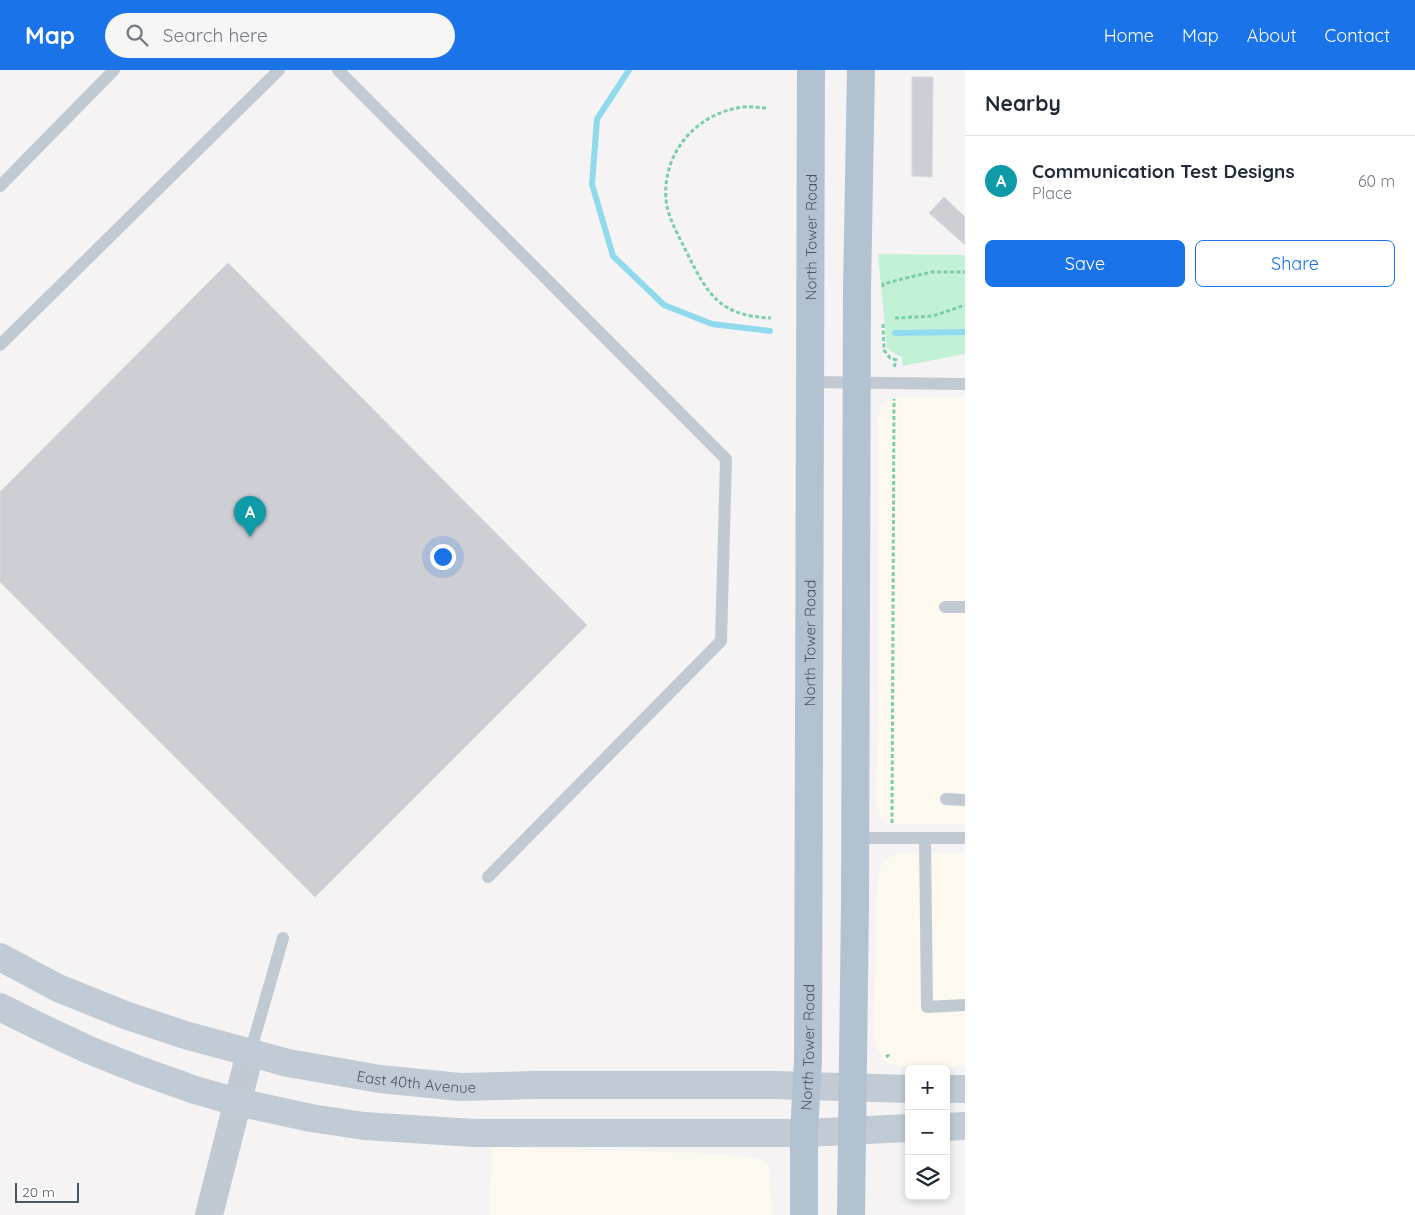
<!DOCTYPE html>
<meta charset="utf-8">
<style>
:root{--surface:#fff;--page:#f6f6f7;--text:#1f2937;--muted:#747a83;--line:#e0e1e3;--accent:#1a73e8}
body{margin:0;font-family:Quicksand,sans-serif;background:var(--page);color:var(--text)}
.controls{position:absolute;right:15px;bottom:15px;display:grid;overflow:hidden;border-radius:8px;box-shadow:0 2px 8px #0003}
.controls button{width:45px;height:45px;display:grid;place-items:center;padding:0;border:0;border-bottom:1px solid var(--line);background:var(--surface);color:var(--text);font:25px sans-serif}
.scale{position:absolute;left:15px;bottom:12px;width:64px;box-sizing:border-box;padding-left:5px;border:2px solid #4a5661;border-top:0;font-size:14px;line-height:18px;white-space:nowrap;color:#4a5661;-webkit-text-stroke:4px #fff;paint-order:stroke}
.you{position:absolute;left:442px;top:486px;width:18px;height:18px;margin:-12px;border:4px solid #fff;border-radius:50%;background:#1a73e8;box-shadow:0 0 0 8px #1a73e833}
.badge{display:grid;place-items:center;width:32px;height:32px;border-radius:50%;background:var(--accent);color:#fff;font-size:16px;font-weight:700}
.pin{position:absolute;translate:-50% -41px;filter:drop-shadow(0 1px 2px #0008)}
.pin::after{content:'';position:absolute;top:26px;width:18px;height:15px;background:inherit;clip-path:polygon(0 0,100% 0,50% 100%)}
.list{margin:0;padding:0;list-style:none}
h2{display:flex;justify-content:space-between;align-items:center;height:65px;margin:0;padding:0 20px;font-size:21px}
h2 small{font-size:16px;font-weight:400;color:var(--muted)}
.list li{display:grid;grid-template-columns:32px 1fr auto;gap:15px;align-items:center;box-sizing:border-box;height:90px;padding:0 20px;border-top:1px solid var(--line)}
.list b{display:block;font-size:19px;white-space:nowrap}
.list p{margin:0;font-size:16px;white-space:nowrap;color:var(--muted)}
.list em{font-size:16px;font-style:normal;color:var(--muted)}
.actions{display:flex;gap:10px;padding:15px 20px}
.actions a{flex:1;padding:11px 0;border:1px solid var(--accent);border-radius:8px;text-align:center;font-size:18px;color:var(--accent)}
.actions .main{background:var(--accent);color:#fff}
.icon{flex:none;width:28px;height:28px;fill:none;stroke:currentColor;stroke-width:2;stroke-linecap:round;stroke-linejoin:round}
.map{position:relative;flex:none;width:965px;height:1145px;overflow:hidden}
header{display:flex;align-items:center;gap:30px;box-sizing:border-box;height:70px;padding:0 25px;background:var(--accent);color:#fff}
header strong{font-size:24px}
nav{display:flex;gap:28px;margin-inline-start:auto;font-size:18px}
.search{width:350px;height:45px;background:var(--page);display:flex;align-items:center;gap:12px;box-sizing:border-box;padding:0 18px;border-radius:28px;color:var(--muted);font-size:19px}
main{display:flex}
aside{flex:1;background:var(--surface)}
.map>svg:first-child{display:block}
</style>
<header>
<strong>Map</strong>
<div class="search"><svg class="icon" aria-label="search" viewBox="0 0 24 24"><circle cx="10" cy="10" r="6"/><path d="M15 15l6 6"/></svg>Search here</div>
<nav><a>Home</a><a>Map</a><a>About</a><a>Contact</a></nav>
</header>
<main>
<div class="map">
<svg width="965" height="1145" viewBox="0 0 965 1145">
<rect width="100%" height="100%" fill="#f5f3f3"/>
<path fill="#fdf9ef" d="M925,327H965V754H892L881,747L876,734L879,561L877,347L881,339L888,331L897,328Z
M903,783H965V996H896L886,992L878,981L874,971L877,809L881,795L887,788Z
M492,1077L707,1083L762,1089L769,1095L770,1101L772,1145H490Z"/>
<path fill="#c3f1d5" d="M878,184L965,185V284L902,296V287L895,284L887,278Z"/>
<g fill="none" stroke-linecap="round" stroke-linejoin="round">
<path stroke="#90daee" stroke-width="6" d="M629,0L597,49L592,114L613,186L664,235L712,254L770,261
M895,263L965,262"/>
</g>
<path fill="#cdcfd5" stroke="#d7d9de" d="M912,7H933L932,107L912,106Z
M944,127L965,147V175L929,143Z
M228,193L587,555L315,827L0,512V422Z"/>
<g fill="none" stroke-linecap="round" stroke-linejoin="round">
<path stroke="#7ad0a6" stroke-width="3" stroke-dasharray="4 2.5" stroke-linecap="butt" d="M766,38C759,38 751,36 743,37C697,43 662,82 666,130C668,149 679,166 687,183C708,225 720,246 771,248
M883,217V214L906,208L932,202H965
M895,248L933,246L965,235
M883,254L884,280L890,288L896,290L894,298
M892,753L894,329
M886,987L890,984"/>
<path stroke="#c1cad2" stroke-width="12" d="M338,0L726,389L721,571L488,807
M0,116L114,0
M0,275L279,0
M810,312L965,314
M945,537H965
M946,729L965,730
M855,768H965
M925,768L927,937L965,935
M250,983L283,868"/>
<path stroke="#c1cad2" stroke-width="28" d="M209,1145L250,983"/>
<g stroke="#c1cbd6" stroke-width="28">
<path id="s1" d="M0,887L58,918L125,945L185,965L288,993L380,1009L460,1017L535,1015H774L909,1019"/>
<path d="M0,937L36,955L89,980L139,1000L195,1020L237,1032L311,1048L364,1056L474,1063H804L909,1058"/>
<path d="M946,1019H965"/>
<path d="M946,1057L965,1056"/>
</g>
<g stroke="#b3c2d1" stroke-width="28">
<path id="s2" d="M804,1145V1063L808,990L811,0"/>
<path d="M851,1145L855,834L857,218L861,0"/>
</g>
</g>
<g text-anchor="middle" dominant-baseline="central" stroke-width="5" stroke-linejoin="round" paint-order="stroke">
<g font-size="15" fill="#4a5661" stroke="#fff">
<text stroke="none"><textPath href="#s2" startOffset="978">North Tower Road</textPath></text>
<text stroke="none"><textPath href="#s2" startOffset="572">North Tower Road</textPath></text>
<text stroke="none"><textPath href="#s2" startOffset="168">North Tower Road</textPath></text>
<text stroke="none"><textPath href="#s1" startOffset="438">East 40th Avenue</textPath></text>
</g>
</g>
</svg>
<div class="controls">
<button>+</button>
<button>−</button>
<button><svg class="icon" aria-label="layers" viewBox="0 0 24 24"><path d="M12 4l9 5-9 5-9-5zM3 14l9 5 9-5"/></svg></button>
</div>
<div class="scale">20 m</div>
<div class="you"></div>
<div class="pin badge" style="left:250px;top:467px;background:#0f9aa8">A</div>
</div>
<aside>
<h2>Nearby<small></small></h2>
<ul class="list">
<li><span class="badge" style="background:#0f9aa8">A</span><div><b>Communication Test Designs</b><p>Place</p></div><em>60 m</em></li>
</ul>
<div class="actions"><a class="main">Save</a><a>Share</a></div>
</aside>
</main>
